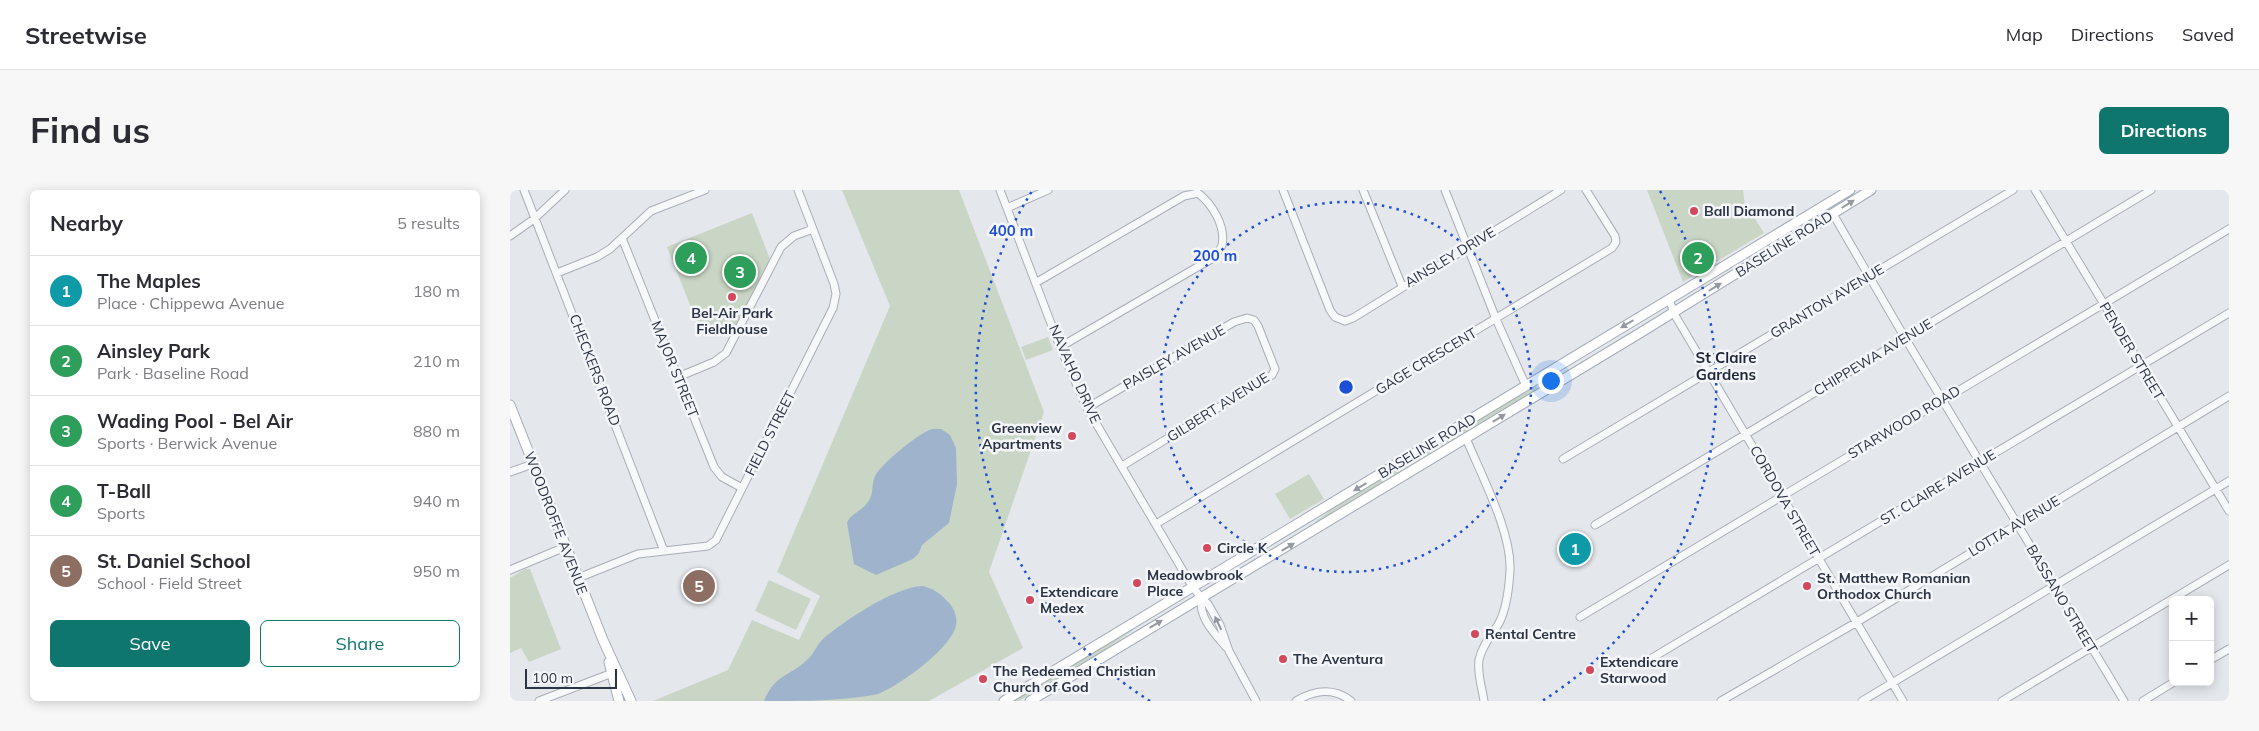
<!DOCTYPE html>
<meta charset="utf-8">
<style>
:root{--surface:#fff;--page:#f7f7f7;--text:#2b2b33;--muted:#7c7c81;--line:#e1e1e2;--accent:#0f766e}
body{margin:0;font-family:Mulish,sans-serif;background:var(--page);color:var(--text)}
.controls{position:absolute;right:15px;bottom:15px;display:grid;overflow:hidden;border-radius:8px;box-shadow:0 2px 12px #0003}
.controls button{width:45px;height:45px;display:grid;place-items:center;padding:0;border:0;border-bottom:1px solid var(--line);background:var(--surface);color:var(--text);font:25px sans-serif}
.scale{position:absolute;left:15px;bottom:12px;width:92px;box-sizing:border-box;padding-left:5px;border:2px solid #2b3445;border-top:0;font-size:14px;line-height:18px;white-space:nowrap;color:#2b3445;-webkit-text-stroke:4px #f4f6f9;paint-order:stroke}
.you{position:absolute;left:1040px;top:190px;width:18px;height:18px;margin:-12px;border:4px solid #fff;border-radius:50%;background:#1a73e8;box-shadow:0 0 0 8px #1a73e833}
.badge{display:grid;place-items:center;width:32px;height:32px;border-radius:50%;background:var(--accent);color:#fff;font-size:16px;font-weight:700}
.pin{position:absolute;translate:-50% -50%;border:2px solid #fff;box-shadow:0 1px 5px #0006}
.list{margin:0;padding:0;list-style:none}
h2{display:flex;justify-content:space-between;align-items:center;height:65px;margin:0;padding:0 20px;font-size:21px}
h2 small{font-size:16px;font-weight:400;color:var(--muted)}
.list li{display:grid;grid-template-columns:32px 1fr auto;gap:15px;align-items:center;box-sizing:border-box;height:70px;padding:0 20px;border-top:1px solid var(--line)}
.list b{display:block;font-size:19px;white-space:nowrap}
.list p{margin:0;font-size:16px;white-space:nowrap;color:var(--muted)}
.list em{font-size:16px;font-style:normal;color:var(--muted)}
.actions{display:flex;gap:10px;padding:15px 20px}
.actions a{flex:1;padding:11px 0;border:1px solid var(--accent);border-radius:8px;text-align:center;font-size:18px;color:var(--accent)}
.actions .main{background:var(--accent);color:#fff}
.map{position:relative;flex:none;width:1719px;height:511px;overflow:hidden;border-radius:8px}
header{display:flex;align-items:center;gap:30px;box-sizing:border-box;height:70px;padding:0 25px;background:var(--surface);border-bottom:1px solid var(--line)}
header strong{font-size:24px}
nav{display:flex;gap:28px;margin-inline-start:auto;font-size:18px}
.intro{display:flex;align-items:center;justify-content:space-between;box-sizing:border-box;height:120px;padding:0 30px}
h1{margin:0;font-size:35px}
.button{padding:12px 22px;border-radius:8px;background:var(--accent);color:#fff;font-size:18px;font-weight:700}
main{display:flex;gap:30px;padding:0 30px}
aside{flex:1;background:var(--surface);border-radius:8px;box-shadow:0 2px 12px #0003}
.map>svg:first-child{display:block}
</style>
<header>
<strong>Streetwise</strong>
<nav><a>Map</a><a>Directions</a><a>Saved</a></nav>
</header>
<div class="intro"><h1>Find us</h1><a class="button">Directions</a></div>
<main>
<aside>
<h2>Nearby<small>5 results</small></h2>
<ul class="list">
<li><span class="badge" style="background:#0f9aa8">1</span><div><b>The Maples</b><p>Place · Chippewa Avenue</p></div><em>180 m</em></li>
<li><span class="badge" style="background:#2e9e5b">2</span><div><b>Ainsley Park</b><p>Park · Baseline Road</p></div><em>210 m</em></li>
<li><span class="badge" style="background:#2e9e5b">3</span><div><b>Wading Pool - Bel Air</b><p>Sports · Berwick Avenue</p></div><em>880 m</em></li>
<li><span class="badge" style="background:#2e9e5b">4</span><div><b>T-Ball</b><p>Sports</p></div><em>940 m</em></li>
<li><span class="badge" style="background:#8d6e63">5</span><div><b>St. Daniel School</b><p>School · Field Street</p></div><em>950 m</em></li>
</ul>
<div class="actions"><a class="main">Save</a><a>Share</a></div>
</aside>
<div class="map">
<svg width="1719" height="511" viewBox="0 0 1719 511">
<rect width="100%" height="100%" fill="#e4e7ec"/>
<path fill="#c9d6c5" d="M332,0H449L534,222L479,382L513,458L419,511H143L218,480L242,430L289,450L310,406L267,382L380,116Z
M1137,0H1233L1235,16H1237L1254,43L1173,92Z
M242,23L260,69L220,147L186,130L157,57Z
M538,147L543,160L516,170L511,157Z
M1026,195L1028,199L806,334L805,332L822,319Z
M799,284L814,309L780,329L765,304Z
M15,379H20L51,459L19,472L11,458L0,463V388Z
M259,390L301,409L286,440L245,421Z
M622,438L623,440L599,457L509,511H501Z"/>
<path fill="#9fb4cc" d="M422,239H431L440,245L446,258L447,294L439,333L412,355L409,363L403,369L366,385L344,374L337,333C340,324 352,321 358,312C364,304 361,295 365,286C370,275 410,242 422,239Z
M411,396C421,397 430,403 437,411C444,417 449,429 445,439C436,462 390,495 368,504C336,511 288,511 254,511C266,483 278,488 297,470C304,464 307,454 314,448C337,429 382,399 411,396Z"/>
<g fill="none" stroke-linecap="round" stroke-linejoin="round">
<g stroke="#a9aeb7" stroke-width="9">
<path id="minor" d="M14,0L154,361
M490,0L550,157L577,218L679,391L691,408L698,414L710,435L719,461L746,511
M773,0L820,120L825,127L835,131L843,128L1051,0
M853,0L892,96
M935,0L986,129L1016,196
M1525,0L1719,321
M497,18L538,0
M1323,24L1395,148L1614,511
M0,46L24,29L55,0
M112,48L204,277L212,287L232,298
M47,83L87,67L100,59L141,21L195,0
M527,92L674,6L688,3C702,14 716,36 712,55C711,59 706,64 703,68L550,157
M1159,110L1166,127L1393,511
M168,187L204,172L216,163L271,57L284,46L303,39
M577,218L724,132L737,128L744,130L748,136L765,179L762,185L612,276
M956,248C971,285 1002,342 1000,381C999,397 996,420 989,433C982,445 972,455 969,470C967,484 972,497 974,511
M1053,269L1503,0
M0,282L23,274
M646,334L1102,58L1106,52L1105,46L1076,0
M1085,335L1641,0
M0,380L55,357
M68,388L128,364L198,356L206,350L323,118L326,104L324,94L288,0
M691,408C689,428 704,443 716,457
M1070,427L1719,39
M1700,470L1719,459
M1137,471L1719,123
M29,511L105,482
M786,511C805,500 823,497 841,511
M1211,511L1347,432L1719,206
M1352,511L1719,291
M1492,511L1719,375
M1633,511L1664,492"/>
</g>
<g stroke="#a3abb8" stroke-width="11">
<path id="major" d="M0,215L93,450L121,511
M99,472L109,511
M494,511L1340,0
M520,511L1130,143L1361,0"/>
</g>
<use href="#minor" stroke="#f7f8fa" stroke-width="7"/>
<use href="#major" stroke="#fff" stroke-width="9"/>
</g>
<defs><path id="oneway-solid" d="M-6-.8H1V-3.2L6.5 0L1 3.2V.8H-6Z" transform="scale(1.25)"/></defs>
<g fill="#959aa2">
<use href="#oneway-solid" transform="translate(1338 14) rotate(-32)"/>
<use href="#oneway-solid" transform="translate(1205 97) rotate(-32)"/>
<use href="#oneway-solid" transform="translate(1117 134) rotate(149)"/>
<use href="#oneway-solid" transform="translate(989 228) rotate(-31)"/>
<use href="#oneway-solid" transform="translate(850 297) rotate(149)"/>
<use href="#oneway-solid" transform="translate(778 357) rotate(-31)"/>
<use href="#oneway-solid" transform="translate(646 434) rotate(-31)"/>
</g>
<use fill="#9196a0" href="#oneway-solid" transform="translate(708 433) rotate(-116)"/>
<g fill="none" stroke="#1d4ed8" stroke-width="2.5" stroke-dasharray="2.5 5">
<circle cx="836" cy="197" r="185"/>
<path d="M640 511A370 370 0 0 1 522 1M1150 1A370 370 0 0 1 1032 511"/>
</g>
<g fill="#d1495b" stroke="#f4f6f9" stroke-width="2">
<circle cx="1184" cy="21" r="5"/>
<circle cx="222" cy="107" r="5"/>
<circle cx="562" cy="246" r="5"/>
<circle cx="697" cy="358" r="5"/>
<circle cx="627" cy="393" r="5"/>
<circle cx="1297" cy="396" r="5"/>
<circle cx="520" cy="410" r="5"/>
<circle cx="965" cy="444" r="5"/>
<circle cx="773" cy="469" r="5"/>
<circle cx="1080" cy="480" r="5"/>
<circle cx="473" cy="489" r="5"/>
</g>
<g text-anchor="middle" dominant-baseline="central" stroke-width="5" stroke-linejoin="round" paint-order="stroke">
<g font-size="14" font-weight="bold" fill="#2b3445" stroke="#f4f6f9" text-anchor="start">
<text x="1194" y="21">Ball Diamond</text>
<text x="222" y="123" text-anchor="middle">Bel-Air Park<tspan x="222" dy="16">Fieldhouse</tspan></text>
<text x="552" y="238" text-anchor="end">Greenview<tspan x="552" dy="16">Apartments</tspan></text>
<text x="707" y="358">Circle K</text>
<text x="637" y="385">Meadowbrook<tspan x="637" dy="16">Place</tspan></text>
<text x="1307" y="388">St. Matthew Romanian<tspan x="1307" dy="16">Orthodox Church</tspan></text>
<text x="530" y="402">Extendicare<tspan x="530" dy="16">Medex</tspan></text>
<text x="975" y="444">Rental Centre</text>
<text x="783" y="469">The Aventura</text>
<text x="1090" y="472">Extendicare<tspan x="1090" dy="16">Starwood</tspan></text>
<text x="483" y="481">The Redeemed Christian<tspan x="483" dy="16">Church of God</tspan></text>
</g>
<g font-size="14" fill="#2b3445" stroke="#f4f6f9">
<text transform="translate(1274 54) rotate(-32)">BASELINE ROAD</text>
<text transform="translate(940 67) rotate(-31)">AINSLEY DRIVE</text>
<text transform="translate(1317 111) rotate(-31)">GRANTON AVENUE</text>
<text transform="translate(1622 161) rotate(59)">PENDER STREET</text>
<text transform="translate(664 167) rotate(-30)">PAISLEY AVENUE</text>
<text transform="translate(1363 167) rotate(-31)">CHIPPEWA AVENUE</text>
<text transform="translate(916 171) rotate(-31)">GAGE CRESCENT</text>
<text transform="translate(165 179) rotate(68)">MAJOR STREET</text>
<text transform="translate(85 180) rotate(69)">CHECKERS ROAD</text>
<text transform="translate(565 184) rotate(66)">NAVAHO DRIVE</text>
<text transform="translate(708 217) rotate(-32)">GILBERT AVENUE</text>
<text transform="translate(1394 232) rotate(-31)">STARWOOD ROAD</text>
<text transform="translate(260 243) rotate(-63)">FIELD STREET</text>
<text transform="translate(917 256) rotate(-31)">BASELINE ROAD</text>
<text transform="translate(1428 297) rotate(-31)">ST. CLAIRE AVENUE</text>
<text transform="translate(1275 311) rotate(60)">CORDOVA STREET</text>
<text transform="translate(46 333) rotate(69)">WOODROFFE AVENUE</text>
<text transform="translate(1504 336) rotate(-31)">LOTTA AVENUE</text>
<text transform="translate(1552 409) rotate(59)">BASSANO STREET</text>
</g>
<g font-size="15" font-weight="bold" fill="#1d2536" stroke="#f4f6f9">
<text x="1216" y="167">St Claire<tspan x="1216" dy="17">Gardens</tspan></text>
</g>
</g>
<circle cx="836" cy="197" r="8" fill="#1d4ed8" stroke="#f4f6f9" stroke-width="2.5"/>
<g font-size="15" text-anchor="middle" font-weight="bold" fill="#1d4ed8" stroke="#f4f6f9" stroke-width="5" stroke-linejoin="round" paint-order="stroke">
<text x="501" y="46">400 m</text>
<text x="705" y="71">200 m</text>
</g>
</svg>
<div class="controls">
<button>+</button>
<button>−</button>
</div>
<div class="scale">100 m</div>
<div class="you"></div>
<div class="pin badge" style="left:1065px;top:359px;background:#0f9aa8">1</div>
<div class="pin badge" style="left:1188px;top:68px;background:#2e9e5b">2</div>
<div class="pin badge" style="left:230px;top:82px;background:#2e9e5b">3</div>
<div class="pin badge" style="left:181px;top:68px;background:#2e9e5b">4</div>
<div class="pin badge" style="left:189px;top:396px;background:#8d6e63">5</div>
</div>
</main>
